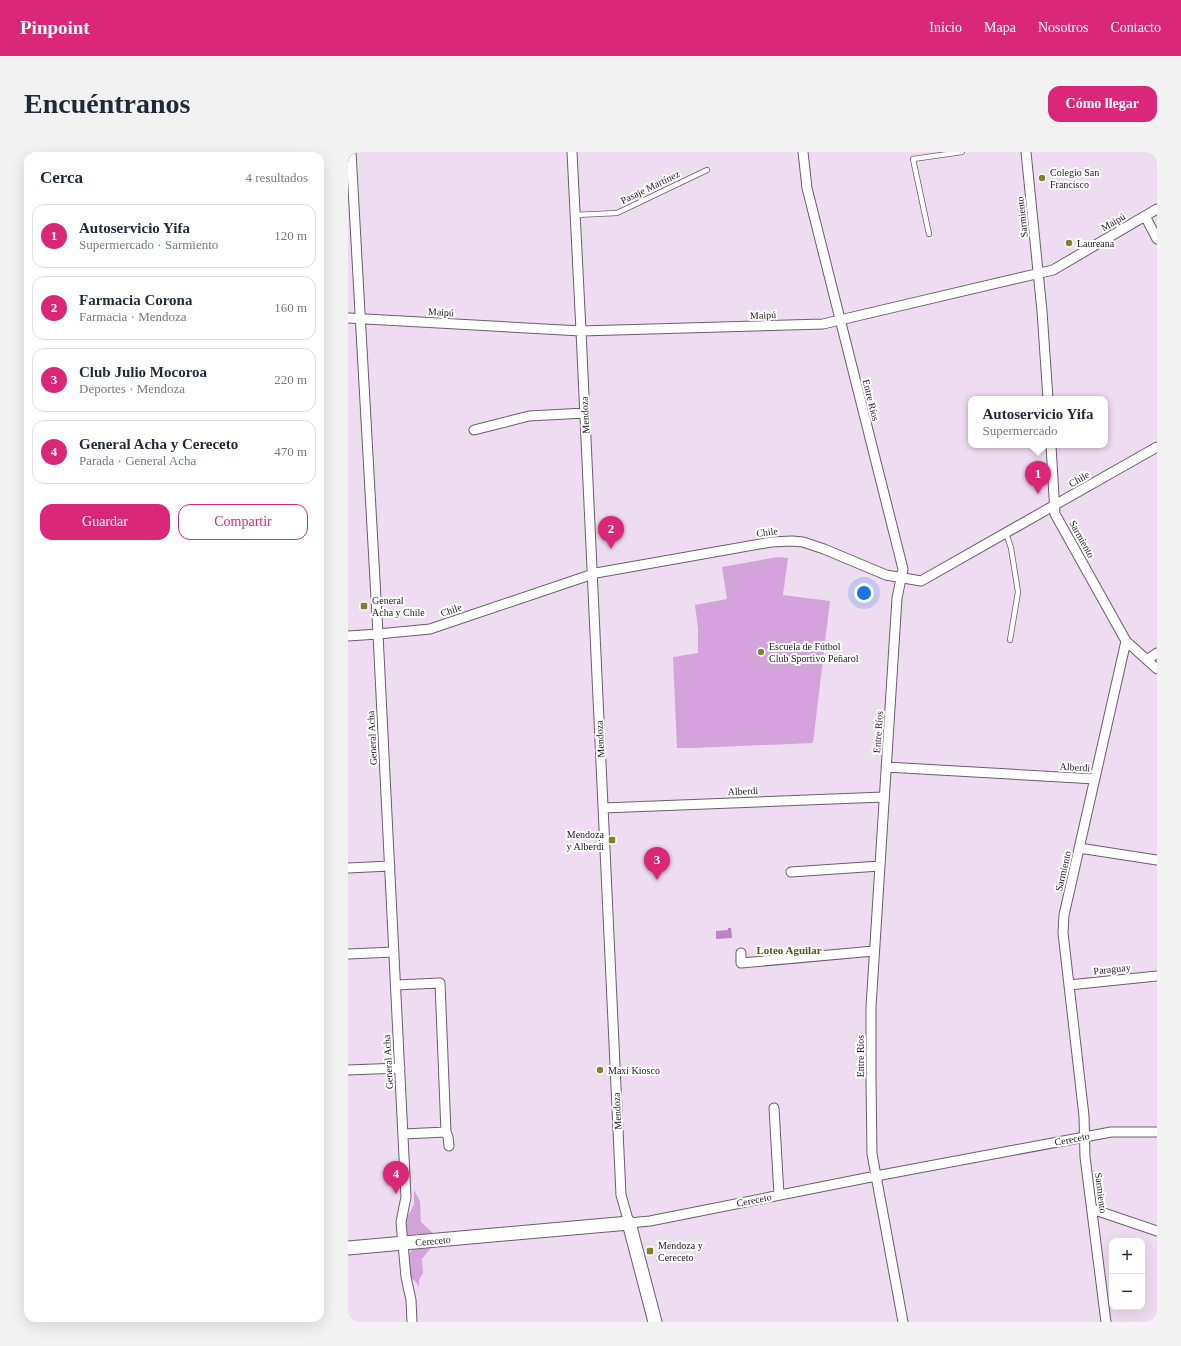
<!DOCTYPE html>
<html lang="es">
<meta charset="utf-8">
<style>
:root{--surface:#fff;--page:#f2f2f3;--text:#1f2937;--muted:#747a83;--line:#e0e1e3;--accent:#db2777}
body{margin:0;font-family:Georgia,serif;background:var(--page);color:var(--text)}
.controls{position:absolute;right:12px;bottom:12px;display:grid;overflow:hidden;border-radius:8px;box-shadow:0 4px 16px #0002}
.controls button{width:36px;height:36px;display:grid;place-items:center;padding:0;border:0;border-bottom:1px solid var(--line);background:var(--surface);color:var(--text);font:20px sans-serif}
.you{position:absolute;left:516px;top:441px;width:14px;height:14px;margin:-10px;border:3px solid #fff;border-radius:50%;background:#1a73e8;box-shadow:0 0 0 6px #1a73e833}
.badge{display:grid;place-items:center;width:26px;height:26px;border-radius:50%;background:var(--accent);color:#fff;font-size:13px;font-weight:700}
.pin{position:absolute;translate:-50% -33px;filter:drop-shadow(0 1px 2px #0008)}
.pin::after{content:'';position:absolute;top:21px;width:14px;height:12px;background:inherit;clip-path:polygon(0 0,100% 0,50% 100%)}
.popup{position:absolute;left:620px;top:244px;width:140px;height:52px;box-sizing:border-box;display:grid;place-content:center;border-radius:8px;background:var(--surface);filter:drop-shadow(0 1px 3px #0005);font-size:13px;white-space:nowrap;color:var(--muted)}
.popup b{font-size:15px;color:var(--text)}
.popup::after{content:'';position:absolute;left:50%;top:100%;margin-left:-8px;border:8px solid transparent;border-top-color:var(--surface)}
.list{margin:0;padding:0;list-style:none}
h2{display:flex;justify-content:space-between;align-items:center;height:52px;margin:0;padding:0 16px;font-size:17px}
h2 small{font-size:13px;font-weight:400;color:var(--muted)}
.list li{display:grid;grid-template-columns:26px 1fr auto;gap:12px;align-items:center;box-sizing:border-box;height:64px;margin:0 8px 8px;padding:0 8px;border:1px solid var(--line);border-radius:12px}
.list b{display:block;font-size:15px;white-space:nowrap}
.list p{margin:0;font-size:13px;white-space:nowrap;color:var(--muted)}
.list em{font-size:13px;font-style:normal;color:var(--muted)}
.actions{display:flex;gap:8px;padding:12px 16px}
.actions a{flex:1;padding:9px 0;border:1px solid var(--accent);border-radius:12px;text-align:center;font-size:14px;color:var(--accent)}
.actions .main{background:var(--accent);color:#fff}
.map{position:relative;flex:none;width:809px;height:1170px;overflow:hidden;border-radius:12px}
header{display:flex;align-items:center;gap:24px;box-sizing:border-box;height:56px;padding:0 20px;background:var(--accent);color:#fff}
header strong{font-size:19px}
nav{display:flex;gap:22px;margin-inline-start:auto;font-size:14px}
.intro{display:flex;align-items:center;justify-content:space-between;box-sizing:border-box;height:96px;padding:0 24px}
h1{margin:0;font-size:28px}
.button{padding:10px 18px;border-radius:12px;background:var(--accent);color:#fff;font-size:14px;font-weight:700}
main{display:flex;gap:24px;padding:0 24px}
aside{flex:1;background:var(--surface);border-radius:12px;box-shadow:0 4px 16px #0002}
.map>svg:first-child{display:block}
</style>
<header>
<strong>Pinpoint</strong>
<nav><a>Inicio</a><a>Mapa</a><a>Nosotros</a><a>Contacto</a></nav>
</header>
<div class="intro"><h1>Encuéntranos</h1><a class="button">Cómo llegar</a></div>
<main>
<aside>
<h2>Cerca<small>4 resultados</small></h2>
<ul class="list">
<li><span class="badge">1</span><div><b>Autoservicio Yifa</b><p>Supermercado · Sarmiento</p></div><em>120 m</em></li>
<li><span class="badge">2</span><div><b>Farmacia Corona</b><p>Farmacia · Mendoza</p></div><em>160 m</em></li>
<li><span class="badge">3</span><div><b>Club Julio Mocoroa</b><p>Deportes · Mendoza</p></div><em>220 m</em></li>
<li><span class="badge">4</span><div><b>General Acha y Cereceto</b><p>Parada · General Acha</p></div><em>470 m</em></li>
</ul>
<div class="actions"><a class="main">Guardar</a><a>Compartir</a></div>
</aside>
<div class="map">
<svg width="809" height="1170" viewBox="0 0 809 1170">
<rect width="100%" height="100%" fill="#eeddf0"/>
<path fill="#d5a3db" d="M430,405L440,406L435,443L482,449L465,591L347,596H329L325,505L350,501V476L347,453L379,447L374,415Z
M66,1038L72,1049L73,1070L86,1082L59,1083L58,1067L66,1053Z
M83,1096L74,1107L75,1121L71,1128V1136L68,1130L62,1125C61,1116 57,1101 66,1097Z"/>
<path fill="#ba83c2" d="M380,776H383L384,786L368,787V779L380,778Z"/>
<g fill="none" stroke-linecap="round" stroke-linejoin="round">
<g stroke="#6c5d6e" stroke-width="6">
<path id="lane" d="M227,63L269,61L359,18
M581,82L565,7L614,0
M658,381L663,396L670,440L662,488"/>
</g>
<g stroke="#6c5d6e" stroke-width="11">
<path id="street" d="M3,0L30,482L58,1045L53,1070L58,1125L63,1148L64,1170
M224,0L233,179L273,1043L281,1071L302,1069L528,1024L763,980H809
M455,0L459,36L555,417L549,446L523,855V928L524,1002L555,1170
M678,0L694,159L700,247
M797,64L809,87
M0,166L233,179L475,172L705,118L809,57
M126,278L181,264L237,261
M703,293L707,362L778,489L716,763L715,781L736,964L737,1005L758,1170
M0,484L30,482L82,477L248,421L423,390L444,389L455,390L476,397L538,423L573,429L809,295
M778,489L809,517
M799,508L809,501
M538,615L747,627
M255,656L536,645
M731,696L809,708
M0,716L42,714
M443,720L532,714
M393,801V811L526,799
M0,802L46,800
M48,833L92,831L98,980L100,985L101,994
M721,833L809,824
M0,918L52,916
M426,956L431,1043
M55,982L98,980
M744,1057L809,1079"/>
</g>
<g stroke="#6c5d6e" stroke-width="15">
<path id="secondary" d="M0,1096L281,1071L307,1170"/>
</g>
<use href="#lane" stroke="#fff" stroke-width="4.5"/>
<use href="#street" stroke="#fff" stroke-width="9"/>
<use href="#secondary" stroke="#fff" stroke-width="13"/>
</g>
<g fill="#7e832e" stroke="#fff" stroke-width="1.5">
<circle cx="694" cy="26" r="4"/>
<circle cx="721" cy="91" r="4"/>
<rect x="12" y="450" width="8" height="8" rx="2"/>
<circle cx="413" cy="500" r="4"/>
<rect x="260" y="684" width="8" height="8" rx="2"/>
<circle cx="252" cy="918" r="4"/>
<rect x="298" y="1095" width="8" height="8" rx="2"/>
</g>
<g text-anchor="middle" dominant-baseline="central" stroke-width="4" stroke-linejoin="round" paint-order="stroke">
<g font-size="10" fill="#1f1920" stroke="#fff" text-anchor="start">
<text x="702" y="20">Colegio San<tspan x="702" dy="12">Francisco</tspan></text>
<text x="729" y="91">Laureana</text>
<text x="24" y="448">General<tspan x="24" dy="12">Acha y Chile</tspan></text>
<text x="421" y="494">Escuela de Fútbol<tspan x="421" dy="12">Club Sportivo Peñarol</tspan></text>
<text x="256" y="682" text-anchor="end">Mendoza<tspan x="256" dy="12">y Alberdi</tspan></text>
<text x="260" y="918">Maxi Kiosco</text>
<text x="310" y="1093">Mendoza y<tspan x="310" dy="12">Cereceto</tspan></text>
</g>
<g font-size="10" fill="#1f1920" stroke="#fff">
<text transform="translate(302 35) rotate(-26)">Pasaje Martínez</text>
<text transform="translate(674 65) rotate(-96)">Sarmiento</text>
<text transform="translate(765 70) rotate(-30)">Maipú</text>
<text transform="translate(93 160) rotate(3)">Maipú</text>
<text transform="translate(415 163) rotate(-2)">Maipú</text>
<text transform="translate(523 248) rotate(76)">Entre Ríos</text>
<text transform="translate(237 263) rotate(-93)">Mendoza</text>
<text transform="translate(731 327) rotate(-30)">Chile</text>
<text transform="translate(419 380) rotate(-7)">Chile</text>
<text transform="translate(734 387) rotate(61)">Sarmiento</text>
<text transform="translate(103 458) rotate(-19)">Chile</text>
<text transform="translate(530 580) rotate(-86)">Entre Ríos</text>
<text transform="translate(24 586) rotate(-93)">General Acha</text>
<text transform="translate(252 587) rotate(-93)">Mendoza</text>
<text transform="translate(727 615) rotate(3)">Alberdi</text>
<text transform="translate(395 639) rotate(-2)">Alberdi</text>
<text transform="translate(715 719) rotate(-77)">Sarmiento</text>
<text transform="translate(764 817) rotate(-6)">Paraguay</text>
<text transform="translate(512 904) rotate(-90)">Entre Ríos</text>
<text transform="translate(40 910) rotate(-93)">General Acha</text>
<text transform="translate(269 959) rotate(-93)">Mendoza</text>
<text transform="translate(724 987) rotate(-11)">Cereceto</text>
<text transform="translate(753 1041) rotate(83)">Sarmiento</text>
<text transform="translate(406 1048) rotate(-11)">Cereceto</text>
<text transform="translate(85 1089) rotate(-5)">Cereceto</text>
</g>
<g font-size="11" font-weight="bold" fill="#51551a" stroke="#fff">
<text x="441" y="798">Loteo Aguilar</text>
</g>
</g>
</svg>
<div class="controls">
<button>+</button>
<button>−</button>
</div>
<div class="you"></div>
<div class="pin badge" style="left:690px;top:342px">1</div>
<div class="popup"><b>Autoservicio Yifa</b>Supermercado</div>
<div class="pin badge" style="left:263px;top:397px">2</div>
<div class="pin badge" style="left:309px;top:728px">3</div>
<div class="pin badge" style="left:48px;top:1042px">4</div>
</div>
</main>
